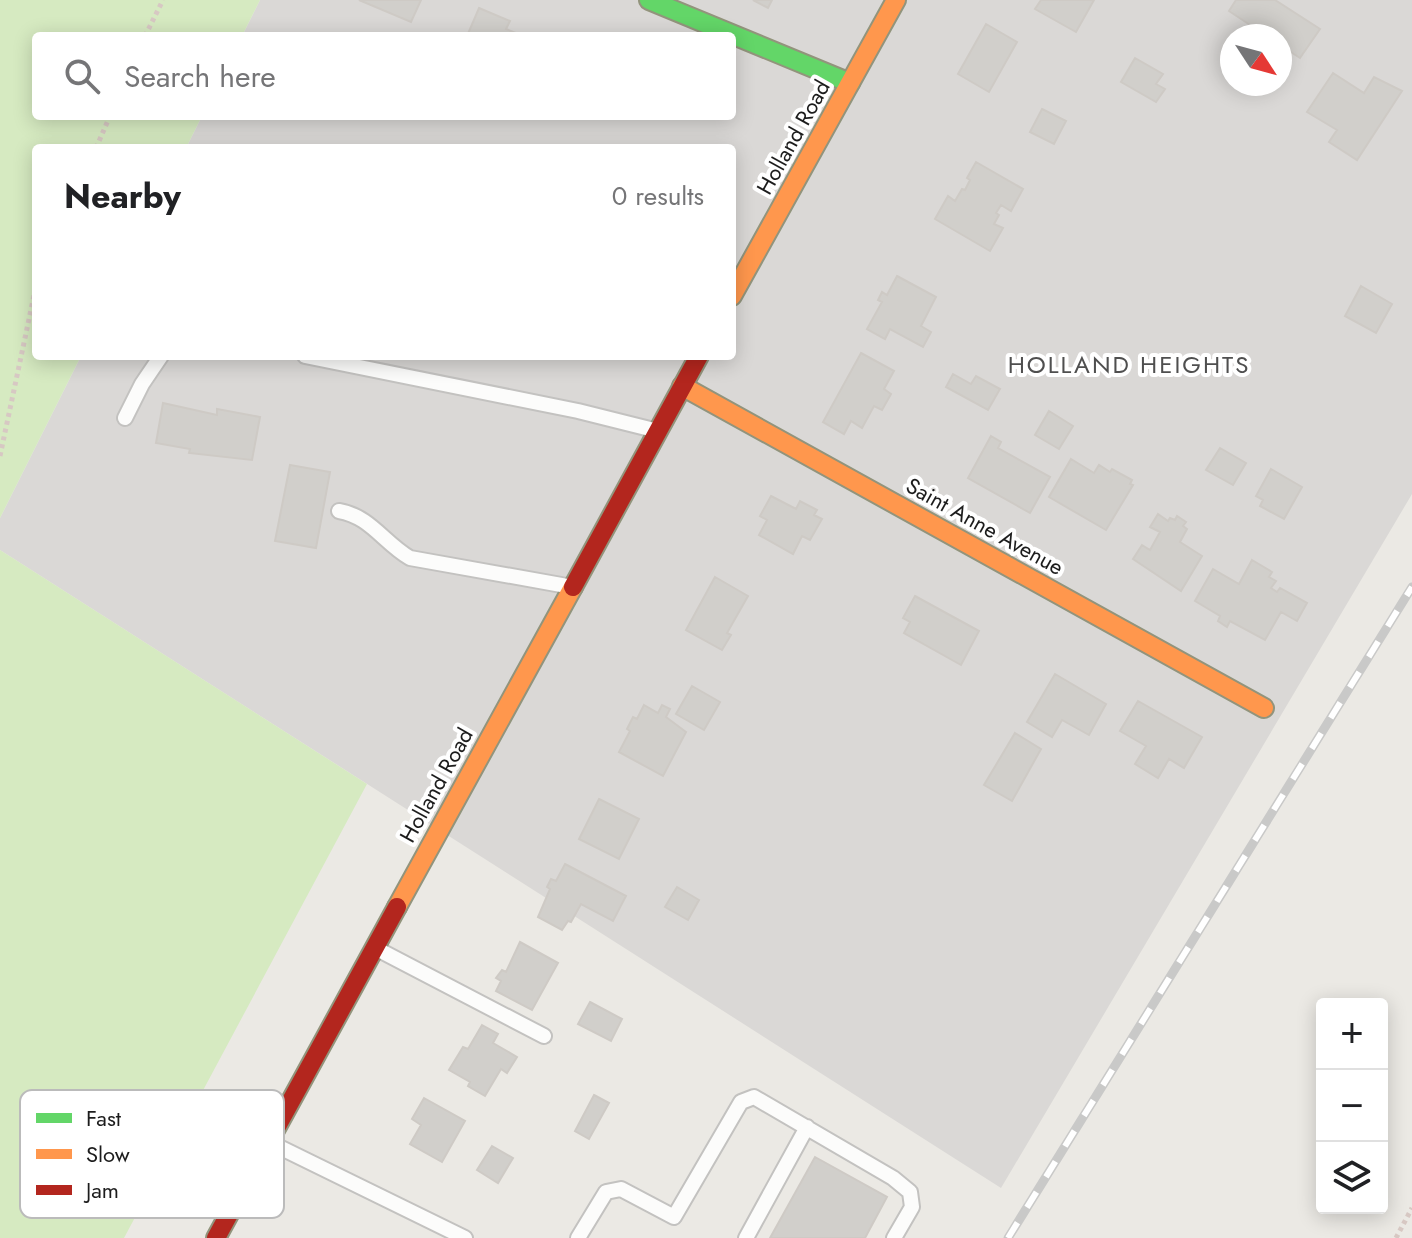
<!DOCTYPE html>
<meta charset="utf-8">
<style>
:root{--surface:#fff;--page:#f6f6f6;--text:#202124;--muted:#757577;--line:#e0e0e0}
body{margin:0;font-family:Jost,sans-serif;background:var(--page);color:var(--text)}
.controls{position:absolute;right:24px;bottom:24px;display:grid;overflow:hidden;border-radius:8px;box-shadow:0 4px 20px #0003}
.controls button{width:72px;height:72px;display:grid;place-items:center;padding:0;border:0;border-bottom:2px solid var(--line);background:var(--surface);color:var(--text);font:40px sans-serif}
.compass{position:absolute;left:1220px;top:24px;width:72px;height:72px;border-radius:50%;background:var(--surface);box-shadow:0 4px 20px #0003;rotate:126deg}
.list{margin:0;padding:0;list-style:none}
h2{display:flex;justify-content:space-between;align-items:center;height:104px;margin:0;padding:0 32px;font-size:34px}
h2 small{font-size:26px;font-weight:400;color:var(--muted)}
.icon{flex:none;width:44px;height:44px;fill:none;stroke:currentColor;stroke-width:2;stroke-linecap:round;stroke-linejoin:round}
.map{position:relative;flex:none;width:1412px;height:1238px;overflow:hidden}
.search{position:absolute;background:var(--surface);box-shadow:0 4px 20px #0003;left:32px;top:32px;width:704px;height:88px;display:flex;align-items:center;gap:20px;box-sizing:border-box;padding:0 28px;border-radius:8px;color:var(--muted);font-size:30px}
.panel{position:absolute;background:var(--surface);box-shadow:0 4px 20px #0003;left:32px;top:144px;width:704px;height:216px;border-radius:8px}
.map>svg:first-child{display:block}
</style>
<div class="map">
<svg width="1412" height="1238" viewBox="0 0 1412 1238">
<rect width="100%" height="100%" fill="#ebe9e4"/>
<path fill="#dad8d6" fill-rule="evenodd" d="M260,0H1412V494L1001,1188L0,550V518L81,356H732V148H186L202,116H732V36H242ZM1232,36H1280V84H1232Z"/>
<path fill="#d6eac1" d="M0,0H260L242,36H36V116H202L186,148H36V356H81L0,518Z
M0,550L367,784L124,1238H0Z"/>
<path fill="#d1cfcb" stroke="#cecac5" stroke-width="2" d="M359,0H421L411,22Z
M753,0H772L768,8Z
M1041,0H1094L1076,32L1035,9Z
M1236,0H1275L1320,29L1300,58L1280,45V36H1267L1229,11Z
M479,8L510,21L506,29L523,36H467Z
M986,24L1017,42L989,92L958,74Z
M1135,58L1163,74L1156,84L1165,89L1156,102L1121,82Z
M1333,73L1364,93L1374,77L1402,91L1357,160L1329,142L1337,130L1307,112Z
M1042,109L1066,121L1054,144L1030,132Z
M976,162L1023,189L1011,211L1001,205L996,213L999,215L994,224L1003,228L990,251L935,219L948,196L955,201L962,189L965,190L970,180L967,178Z
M897,276L936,297L921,326L931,332L923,347L890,329L885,339L867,329L882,302L878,300L882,292L887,295Z
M1361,286L1392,304L1376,333L1345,316Z
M861,353L894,371L884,389L891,394L882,410L874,406L862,428L851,421L844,434L823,422Z
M953,374L971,384L976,376L1000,389L988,410L946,387Z
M163,403L217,415V409L260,417L252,460L189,453L190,449L156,443Z
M1049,411L1073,426L1059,449L1035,435Z
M991,436L1001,442L998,448L1050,477L1030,513L968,478Z
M1220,448L1246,463L1233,485L1206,470Z
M1071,459L1094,473L1099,465L1110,472L1112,469L1132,480L1130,484L1133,485L1106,530L1049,497Z
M290,465L330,472L316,548L275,541Z
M1271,469L1302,487L1284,519L1260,506L1263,500L1256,496Z
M771,496L796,509L800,501L817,510L814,515L822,519L810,540L802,536L793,554L759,535L767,520L760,516Z
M1158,514L1168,521L1170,518L1175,520L1177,516L1186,522L1183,526L1187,529L1180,542L1202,556L1181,591L1133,559L1142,545L1150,550L1160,532L1150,527Z
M1252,560L1272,572L1269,577L1276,581L1271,588L1277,592L1280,588L1307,603L1297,621L1281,612L1265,640L1230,621L1227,627L1218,621L1220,616L1195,601L1213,569L1239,584Z
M715,577L748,596L727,633L731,635L722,650L686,630Z
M915,596L979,631L961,665L904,633L910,622L903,618Z
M1055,674L1106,704L1089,735L1062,720L1052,737L1027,722Z
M692,686L720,702L704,730L676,714Z
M1138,701L1202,737L1184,768L1169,759L1158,778L1135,764L1146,746L1120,731Z
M644,705L658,713L662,705L670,709L666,717L686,732L663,776L619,752L630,731L627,729L633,717L637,719Z
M1015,733L1041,749L1012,801L984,785Z
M599,799L639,819L619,859L579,839Z
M565,864L626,896L613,921L581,904L571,922L568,921L562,930L538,917L550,889L547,887L551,879L556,881Z
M677,887L699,900L688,920L665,907Z
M520,942L558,963L532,1010L496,991L501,981L496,978L502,970L506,972Z
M590,1002L622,1019L611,1041L578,1024Z
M482,1025L498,1034L493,1043L517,1057L507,1073L501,1069L485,1096L468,1086L470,1082L449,1070L463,1047L468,1049Z
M594,1095L609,1103L589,1139L575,1131Z
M424,1098L465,1121L442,1162L410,1144L421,1125L412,1119Z
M492,1146L513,1158L498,1183L477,1170Z
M815,1157L887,1197L865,1238H770Z"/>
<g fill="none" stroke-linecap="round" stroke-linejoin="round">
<g stroke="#c3c2c0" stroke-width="18">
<path id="lane" d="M305,356L578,411L654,430
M125,418L142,384L161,356
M339,511C370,516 384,543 410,558L567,586
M379,950L544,1036
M271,1143L465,1238
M578,1238L606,1192L621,1189L674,1217L741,1102L754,1097L893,1178L910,1192L912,1207L894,1238
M746,1238L807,1127"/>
</g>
<g stroke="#92947c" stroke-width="22">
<path id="fast" d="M649,0L850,83"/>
</g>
<g stroke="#92947c" stroke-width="22">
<path id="slow" d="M732,296L896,0
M682,386L1264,708
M397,907L573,587"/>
</g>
<g stroke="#92947c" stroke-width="22">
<path id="jam" d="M573,587L699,356
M216,1238L397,907"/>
</g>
<path stroke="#d7c8c3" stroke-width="5" stroke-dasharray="4 4" stroke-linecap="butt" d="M145,36L163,0
M96,148L110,116
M0,456L36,286
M1396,1238L1412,1208"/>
<use href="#lane" stroke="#fcfcfb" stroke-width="14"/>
<use href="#fast" stroke="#63d668" stroke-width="18"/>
<use href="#slow" stroke="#ff974d" stroke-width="18"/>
<use href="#jam" stroke="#b3261e" stroke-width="18"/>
<g stroke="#c9c9c8" stroke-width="9">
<path id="rail" d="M1008,1238L1412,587"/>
</g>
<use href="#rail" stroke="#fff" stroke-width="6" stroke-dasharray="18" stroke-linecap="butt"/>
</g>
<g text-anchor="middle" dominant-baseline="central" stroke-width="8" stroke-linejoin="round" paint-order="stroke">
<g font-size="22" fill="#1c1c1c" stroke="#fff">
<text transform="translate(793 137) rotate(-61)">Holland Road</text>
<text transform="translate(985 526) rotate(29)">Saint Anne Avenue</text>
<text transform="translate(436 785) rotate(-61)">Holland Road</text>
</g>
<g font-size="24" letter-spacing="2" fill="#4f4f4f" stroke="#fff">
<text x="1129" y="364">HOLLAND HEIGHTS</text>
</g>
</g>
<rect x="20" y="1090" width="264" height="128" rx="12" fill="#fff" stroke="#bbb" stroke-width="2"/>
<rect x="36" y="1113" width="36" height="10" fill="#63d668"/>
<rect x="36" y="1149" width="36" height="10" fill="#ff974d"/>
<rect x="36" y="1185" width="36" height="10" fill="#b3261e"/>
<g font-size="22" fill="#1c1c1c">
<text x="86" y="1126">Fast</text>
<text x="86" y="1162">Slow</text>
<text x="86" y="1198">Jam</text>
</g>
</svg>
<div class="controls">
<button>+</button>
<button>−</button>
<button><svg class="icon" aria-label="layers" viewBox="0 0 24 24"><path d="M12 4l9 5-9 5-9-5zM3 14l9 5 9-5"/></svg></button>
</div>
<svg class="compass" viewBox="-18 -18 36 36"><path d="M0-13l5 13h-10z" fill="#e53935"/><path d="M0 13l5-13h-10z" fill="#757577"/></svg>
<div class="search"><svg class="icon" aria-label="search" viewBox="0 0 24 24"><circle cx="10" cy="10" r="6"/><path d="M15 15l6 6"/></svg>Search here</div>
<section class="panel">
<h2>Nearby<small>0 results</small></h2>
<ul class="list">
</ul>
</section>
</div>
